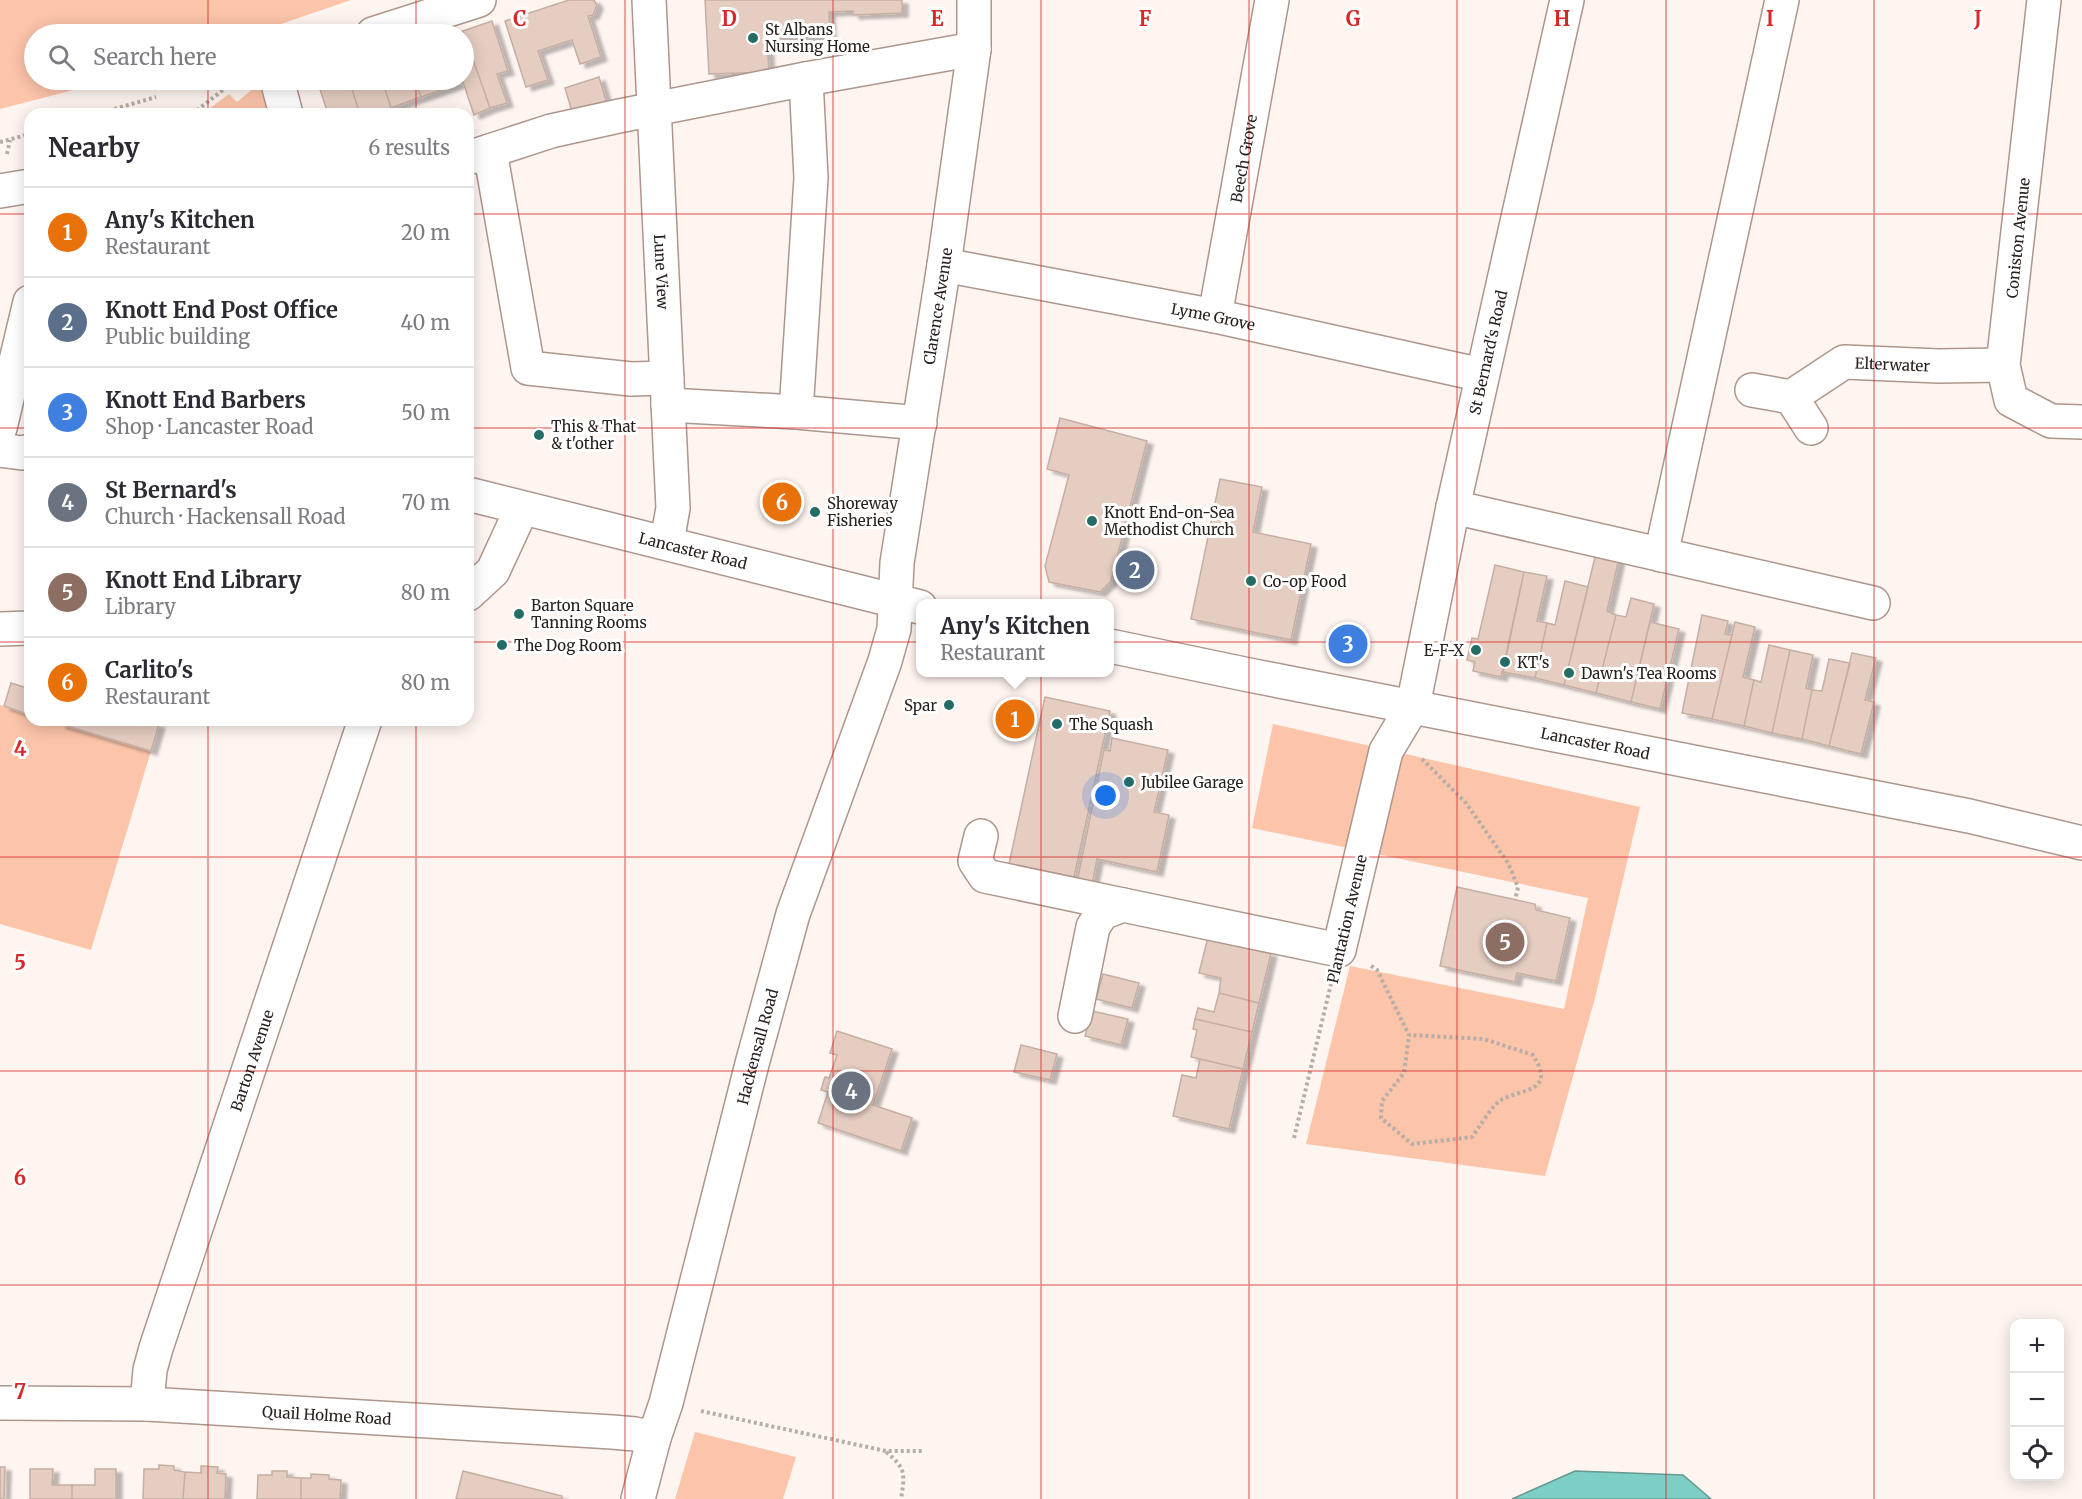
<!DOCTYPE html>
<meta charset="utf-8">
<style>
:root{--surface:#fff;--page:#f7f7f7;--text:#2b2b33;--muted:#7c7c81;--line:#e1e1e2;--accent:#236d66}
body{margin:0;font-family:Merriweather,serif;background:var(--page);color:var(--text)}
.controls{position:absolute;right:18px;bottom:18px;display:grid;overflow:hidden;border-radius:12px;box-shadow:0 3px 15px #0003}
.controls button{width:54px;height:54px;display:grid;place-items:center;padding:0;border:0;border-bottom:2px solid var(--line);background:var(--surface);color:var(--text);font:30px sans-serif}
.you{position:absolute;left:1106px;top:796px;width:21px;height:21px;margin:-15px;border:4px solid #fff;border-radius:50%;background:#1a73e8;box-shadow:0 0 0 9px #1a73e833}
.badge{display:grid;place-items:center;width:39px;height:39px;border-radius:50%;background:var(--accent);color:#fff;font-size:20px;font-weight:700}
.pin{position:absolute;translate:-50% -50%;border:3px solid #fff;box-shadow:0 2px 6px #0006}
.popup{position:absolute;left:916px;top:599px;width:198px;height:78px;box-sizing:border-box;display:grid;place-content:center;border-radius:12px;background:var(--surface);filter:drop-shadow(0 2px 4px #0005);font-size:20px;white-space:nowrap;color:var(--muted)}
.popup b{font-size:22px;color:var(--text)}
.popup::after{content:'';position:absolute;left:50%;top:100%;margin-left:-12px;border:12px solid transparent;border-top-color:var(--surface)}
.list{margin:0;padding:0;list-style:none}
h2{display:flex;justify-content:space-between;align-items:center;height:78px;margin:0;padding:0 24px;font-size:26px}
h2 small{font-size:20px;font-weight:400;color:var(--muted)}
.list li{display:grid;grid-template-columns:39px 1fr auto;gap:18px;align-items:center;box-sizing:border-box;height:90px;padding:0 24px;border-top:2px solid var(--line)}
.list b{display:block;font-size:22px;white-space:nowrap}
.list p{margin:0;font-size:20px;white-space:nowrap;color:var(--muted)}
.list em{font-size:20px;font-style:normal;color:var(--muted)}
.icon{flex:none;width:33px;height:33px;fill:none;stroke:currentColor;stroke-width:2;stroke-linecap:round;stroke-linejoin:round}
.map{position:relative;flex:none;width:2082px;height:1499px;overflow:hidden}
.search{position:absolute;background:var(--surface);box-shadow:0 3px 15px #0003;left:24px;top:24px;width:450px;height:66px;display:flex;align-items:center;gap:15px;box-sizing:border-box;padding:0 21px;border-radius:33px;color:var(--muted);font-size:22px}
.panel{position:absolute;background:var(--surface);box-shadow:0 3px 15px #0003;left:24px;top:108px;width:450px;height:618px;border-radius:18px}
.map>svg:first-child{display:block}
</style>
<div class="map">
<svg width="2082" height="1499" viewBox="0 0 2082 1499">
<defs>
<filter id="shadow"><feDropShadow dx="6" dy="4" stdDeviation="1.5" flood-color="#0004"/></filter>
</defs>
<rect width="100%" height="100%" fill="#fff5f0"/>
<path fill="#fcc4a9" d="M0,0H351L252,34H34V80H112L0,109Z
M251,80H259L269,114H202L229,94L237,102L256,86Z
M0,705L30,715V720H47L151,751L91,950L0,924Z
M1273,724L1640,807L1595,998L1545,1176L1306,1144L1350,966L1564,1009L1588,898L1252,828Z
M695,1432L796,1457L783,1499H675Z"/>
<path fill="#7dcec4" stroke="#649a92" stroke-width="1.5" d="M1575,1471L1683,1475L1711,1499H1512Z"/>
<path fill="#e6cdc2" stroke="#c6aea3" stroke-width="1.5" filter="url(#shadow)" d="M569,0H594L597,5L593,15L588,16L601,57L580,64L572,40L538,51L548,80L526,87L505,21Z
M705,0H902V13L853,15V11L829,12L830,36L767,39L769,72L709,74Z
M492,21L508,71L497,74L507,103L490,108L463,31Z
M463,31L490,108L474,115L463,82L450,87L447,80H464V34H452Z
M599,77L607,104L573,115L565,88Z
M317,80H349L360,114H328Z
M349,80H382L393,114H360Z
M382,80H415L421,97L391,108Z
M415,80H447L450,87L421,97Z
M1060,418L1147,441L1111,581L1100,592L1049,582L1045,566L1069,475L1047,469Z
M1220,479L1262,487L1253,532L1311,544L1291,640L1191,619Z
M1596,553L1619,558L1607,611L1616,615L1596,693L1564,685Z
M1495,565L1524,572L1501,677L1473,671L1475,662L1467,660L1472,638L1478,639Z
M1524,572L1547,576L1537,621L1547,623L1535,678L1503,672Z
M1565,581L1588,587L1564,685L1535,678L1547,623L1555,625Z
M1631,598L1654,604L1631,702L1596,693L1616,615L1626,617Z
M1702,615L1728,621L1725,634L1732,635L1712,719L1682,713Z
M1650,622L1679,629L1660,709L1631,702Z
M1735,622L1755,627L1743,677L1754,680L1744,726L1712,719Z
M1769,645L1790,650L1772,733L1744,726L1754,680L1761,682Z
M1790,650L1813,655L1806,688L1812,690L1802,739L1772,733Z
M1852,653L1876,658L1865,700L1874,702L1861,754L1829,746Z
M1829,659L1850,663L1829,746L1802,739L1812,690L1822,691Z
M11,683L30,689V715L4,706Z
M1045,697L1110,711L1074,877L1009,864Z
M62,720H142L159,724L151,751L60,724Z
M1112,738L1168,750L1154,812L1169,815L1157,872L1097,859L1092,885L1077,882L1104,750L1110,751Z
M1457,887L1535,904L1536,910L1570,918L1556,981L1517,973L1515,982L1440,966Z
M1208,937L1271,953L1259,1003L1219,993L1221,978L1199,973Z
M1103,974L1139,983L1132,1008L1096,999Z
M1219,993L1259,1003L1252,1032L1195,1019L1198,1008L1214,1012Z
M1092,1011L1128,1019L1121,1045L1085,1036Z
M1195,1019L1252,1032L1243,1069L1191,1057L1197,1030L1193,1029Z
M837,1031L892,1049L873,1105L912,1118L901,1151L818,1123L828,1092L821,1090L825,1077L829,1078L837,1055L830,1053Z
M1021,1045L1057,1054L1050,1080L1014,1072Z
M1200,1059L1243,1069L1229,1129L1173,1116L1182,1075L1196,1078Z
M159,1465L174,1466V1470L185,1472L183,1499H143L144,1469H159Z
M201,1466L218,1467L217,1473L226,1474L225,1499H183L185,1472L201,1473Z
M0,1467H5L4,1499H0Z
M30,1469H53L52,1485H72V1499H30Z
M95,1469H116V1499H72V1485H95Z
M272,1471H287V1477L301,1478V1499H257L258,1475H272Z
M463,1471L562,1496V1499H456Z
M311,1474L329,1475V1479L341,1480L340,1499H301V1478H311Z"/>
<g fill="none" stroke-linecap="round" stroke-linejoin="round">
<g stroke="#ad968b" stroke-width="36">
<g id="minor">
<path id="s1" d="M649,0L673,508L667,542"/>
<path d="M2044,0L2003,365L2011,400L2051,421L2082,422"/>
<path d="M373,34L479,0"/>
<path d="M277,80L286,114"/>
<path d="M490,151L528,368L631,379L667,378"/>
<path d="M468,158L551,131L619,116L806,79L974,49"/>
<path id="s2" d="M944,265L1215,316L1482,375"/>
<path id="s3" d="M1215,316L1272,0"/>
<path d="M1752,390L1791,397L1811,428"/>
<path id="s4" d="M1791,397L1844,362L1939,366L2003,365"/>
<path d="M668,405L796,412L920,423"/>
<path d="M796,412L811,178L806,79"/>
<path d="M0,428L30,302"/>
<path d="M0,450L22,453L30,451"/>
<path d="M1453,507L1873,603"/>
<path d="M1661,555L1782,0"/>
<path d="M468,594L493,571L522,508"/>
<path d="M0,629L30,628"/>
<path d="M981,836L975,861L985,876L1123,905"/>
<path id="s5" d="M1075,1016L1093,927L1102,913L1123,905L1339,950L1386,751L1413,706L1453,507L1567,0"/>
<path id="s6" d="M0,1403L147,1404L612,1432L635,1434L654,1438"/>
<path id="s7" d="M147,1404L150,1370L156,1348L365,720"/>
<path id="s8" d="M638,1499L654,1438L666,1403L752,1064L793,914L885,661L894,629L897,563L944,265L974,49V0"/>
</g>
</g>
<g stroke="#ad968b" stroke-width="36">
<g id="major">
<path d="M0,191L30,186"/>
<path id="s9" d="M468,494L920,607"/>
<path id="s10" d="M1110,646L1249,675L1969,816L2082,843"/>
</g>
</g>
<path stroke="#b6ada8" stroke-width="4" stroke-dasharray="3 3" stroke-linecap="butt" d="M97,114L156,97
M192,114L236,80
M0,142L30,134
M7,154L10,140
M1422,759L1466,803L1508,863L1518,887L1515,900
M1371,966L1377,970L1409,1035L1404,1073L1382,1101L1381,1118L1412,1144L1472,1137C1479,1128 1492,1105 1501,1100C1522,1088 1557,1093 1533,1055L1484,1039L1409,1035
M1294,1138L1331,984
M701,1411L886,1451H923
M886,1452C906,1468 905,1474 901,1499"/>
<use href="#minor" stroke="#fff" stroke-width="33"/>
<use href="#major" stroke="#fff" stroke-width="33"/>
</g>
<path fill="none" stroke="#d62828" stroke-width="1.5" stroke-opacity="0.55" d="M208,0V34M416,0V34M625,0V1499M833,0V1499M1041,0V1499M1249,0V1499M1457,0V1499M1666,0V1499M1874,0V1499M208,80V114M416,80V114M0,214H30M468,214H2082M0,428H30M468,428H2082M0,642H30M468,642H2082M208,720V1499M416,720V1499M0,857H2082M0,1071H2082M0,1285H2082"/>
<g fill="#236d66" stroke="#fff" stroke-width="2">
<circle cx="753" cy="38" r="6"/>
<circle cx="539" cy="435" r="6"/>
<circle cx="815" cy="512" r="6"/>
<circle cx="1092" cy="521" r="6"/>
<circle cx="1251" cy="581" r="6"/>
<circle cx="519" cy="614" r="6"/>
<circle cx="502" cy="645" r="6"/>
<circle cx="1476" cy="650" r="6"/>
<circle cx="1505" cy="662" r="6"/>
<circle cx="1569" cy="673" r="6"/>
<circle cx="949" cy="705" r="6"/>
<circle cx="1057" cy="724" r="6"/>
<circle cx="1129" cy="782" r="6"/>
</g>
<g text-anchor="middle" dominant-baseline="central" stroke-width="6" stroke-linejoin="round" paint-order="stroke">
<g font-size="15" fill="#29201c" stroke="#fff" text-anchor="start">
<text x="765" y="29">St Albans<tspan x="765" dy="17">Nursing Home</tspan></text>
<text x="551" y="426">This &amp; That<tspan x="551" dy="17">&amp; t'other</tspan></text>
<text x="827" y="503">Shoreway<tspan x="827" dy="17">Fisheries</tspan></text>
<text x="1104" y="512">Knott End-on-Sea<tspan x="1104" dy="17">Methodist Church</tspan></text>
<text x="1263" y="581">Co-op Food</text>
<text x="531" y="605">Barton Square<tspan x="531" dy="17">Tanning Rooms</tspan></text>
<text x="514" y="645">The Dog Room</text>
<text x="1464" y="650" text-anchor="end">E-F-X</text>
<text x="1517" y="662">KT's</text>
<text x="1581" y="673">Dawn's Tea Rooms</text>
<text x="937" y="705" text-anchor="end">Spar</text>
<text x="1069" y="724">The Squash</text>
<text x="1141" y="782">Jubilee Garage</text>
</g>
<g font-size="15" fill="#29201c" stroke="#fff">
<text stroke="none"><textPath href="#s3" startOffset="160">Beech Grove</textPath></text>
<text transform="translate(2018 238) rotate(-84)">Coniston Avenue</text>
<text stroke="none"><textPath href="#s1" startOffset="272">Lune View</textPath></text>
<text stroke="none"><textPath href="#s8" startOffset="1234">Clarence Avenue</textPath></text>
<text stroke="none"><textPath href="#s2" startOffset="274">Lyme Grove</textPath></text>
<text stroke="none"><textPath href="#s5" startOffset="969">St Bernard's Road</textPath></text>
<text stroke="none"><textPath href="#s4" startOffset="112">Elterwater</textPath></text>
<text stroke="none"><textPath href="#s9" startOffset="232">Lancaster Road</textPath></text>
<text stroke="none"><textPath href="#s10" startOffset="495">Lancaster Road</textPath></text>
<text transform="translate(1347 919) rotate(-77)">Plantation Avenue</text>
<text stroke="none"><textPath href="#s8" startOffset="468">Hackensall Road</textPath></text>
<text stroke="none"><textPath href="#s7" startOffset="360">Barton Avenue</textPath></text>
<text stroke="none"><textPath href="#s6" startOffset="327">Quail Holme Road</textPath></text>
</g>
</g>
<g font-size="20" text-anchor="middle" font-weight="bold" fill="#d62828" stroke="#fff" stroke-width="6" stroke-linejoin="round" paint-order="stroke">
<text x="520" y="26">C</text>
<text x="729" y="26">D</text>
<text x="937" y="26">E</text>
<text x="1145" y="26">F</text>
<text x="1353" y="26">G</text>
<text x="1562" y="26">H</text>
<text x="1770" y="26">I</text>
<text x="1978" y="26">J</text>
<text x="20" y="756">4</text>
<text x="20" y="970">5</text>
<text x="20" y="1185">6</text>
<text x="20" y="1399">7</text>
</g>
</svg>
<div class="controls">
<button>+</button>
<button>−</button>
<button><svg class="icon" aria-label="locate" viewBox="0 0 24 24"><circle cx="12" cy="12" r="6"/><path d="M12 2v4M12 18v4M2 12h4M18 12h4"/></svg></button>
</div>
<div class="you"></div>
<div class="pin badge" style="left:1015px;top:719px;background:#e8710a">1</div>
<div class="popup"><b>Any's Kitchen</b>Restaurant</div>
<div class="pin badge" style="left:1135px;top:570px;background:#5c6f8a">2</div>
<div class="pin badge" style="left:1348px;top:644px;background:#3f7fe0">3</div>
<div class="pin badge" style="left:851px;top:1091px;background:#6b7280">4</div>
<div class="pin badge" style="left:1505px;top:942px;background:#8d6e63">5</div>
<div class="pin badge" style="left:782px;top:502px;background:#e8710a">6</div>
<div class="search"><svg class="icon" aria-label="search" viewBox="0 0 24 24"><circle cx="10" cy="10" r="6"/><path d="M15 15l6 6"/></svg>Search here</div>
<section class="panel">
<h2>Nearby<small>6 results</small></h2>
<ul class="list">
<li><span class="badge" style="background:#e8710a">1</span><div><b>Any's Kitchen</b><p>Restaurant</p></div><em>20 m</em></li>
<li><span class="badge" style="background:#5c6f8a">2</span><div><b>Knott End Post Office</b><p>Public building</p></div><em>40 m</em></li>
<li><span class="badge" style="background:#3f7fe0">3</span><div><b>Knott End Barbers</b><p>Shop · Lancaster Road</p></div><em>50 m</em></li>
<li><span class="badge" style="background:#6b7280">4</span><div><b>St Bernard's</b><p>Church · Hackensall Road</p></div><em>70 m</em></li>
<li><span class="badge" style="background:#8d6e63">5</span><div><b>Knott End Library</b><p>Library</p></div><em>80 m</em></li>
<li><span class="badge" style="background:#e8710a">6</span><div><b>Carlito's</b><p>Restaurant</p></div><em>80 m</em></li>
</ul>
</section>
</div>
